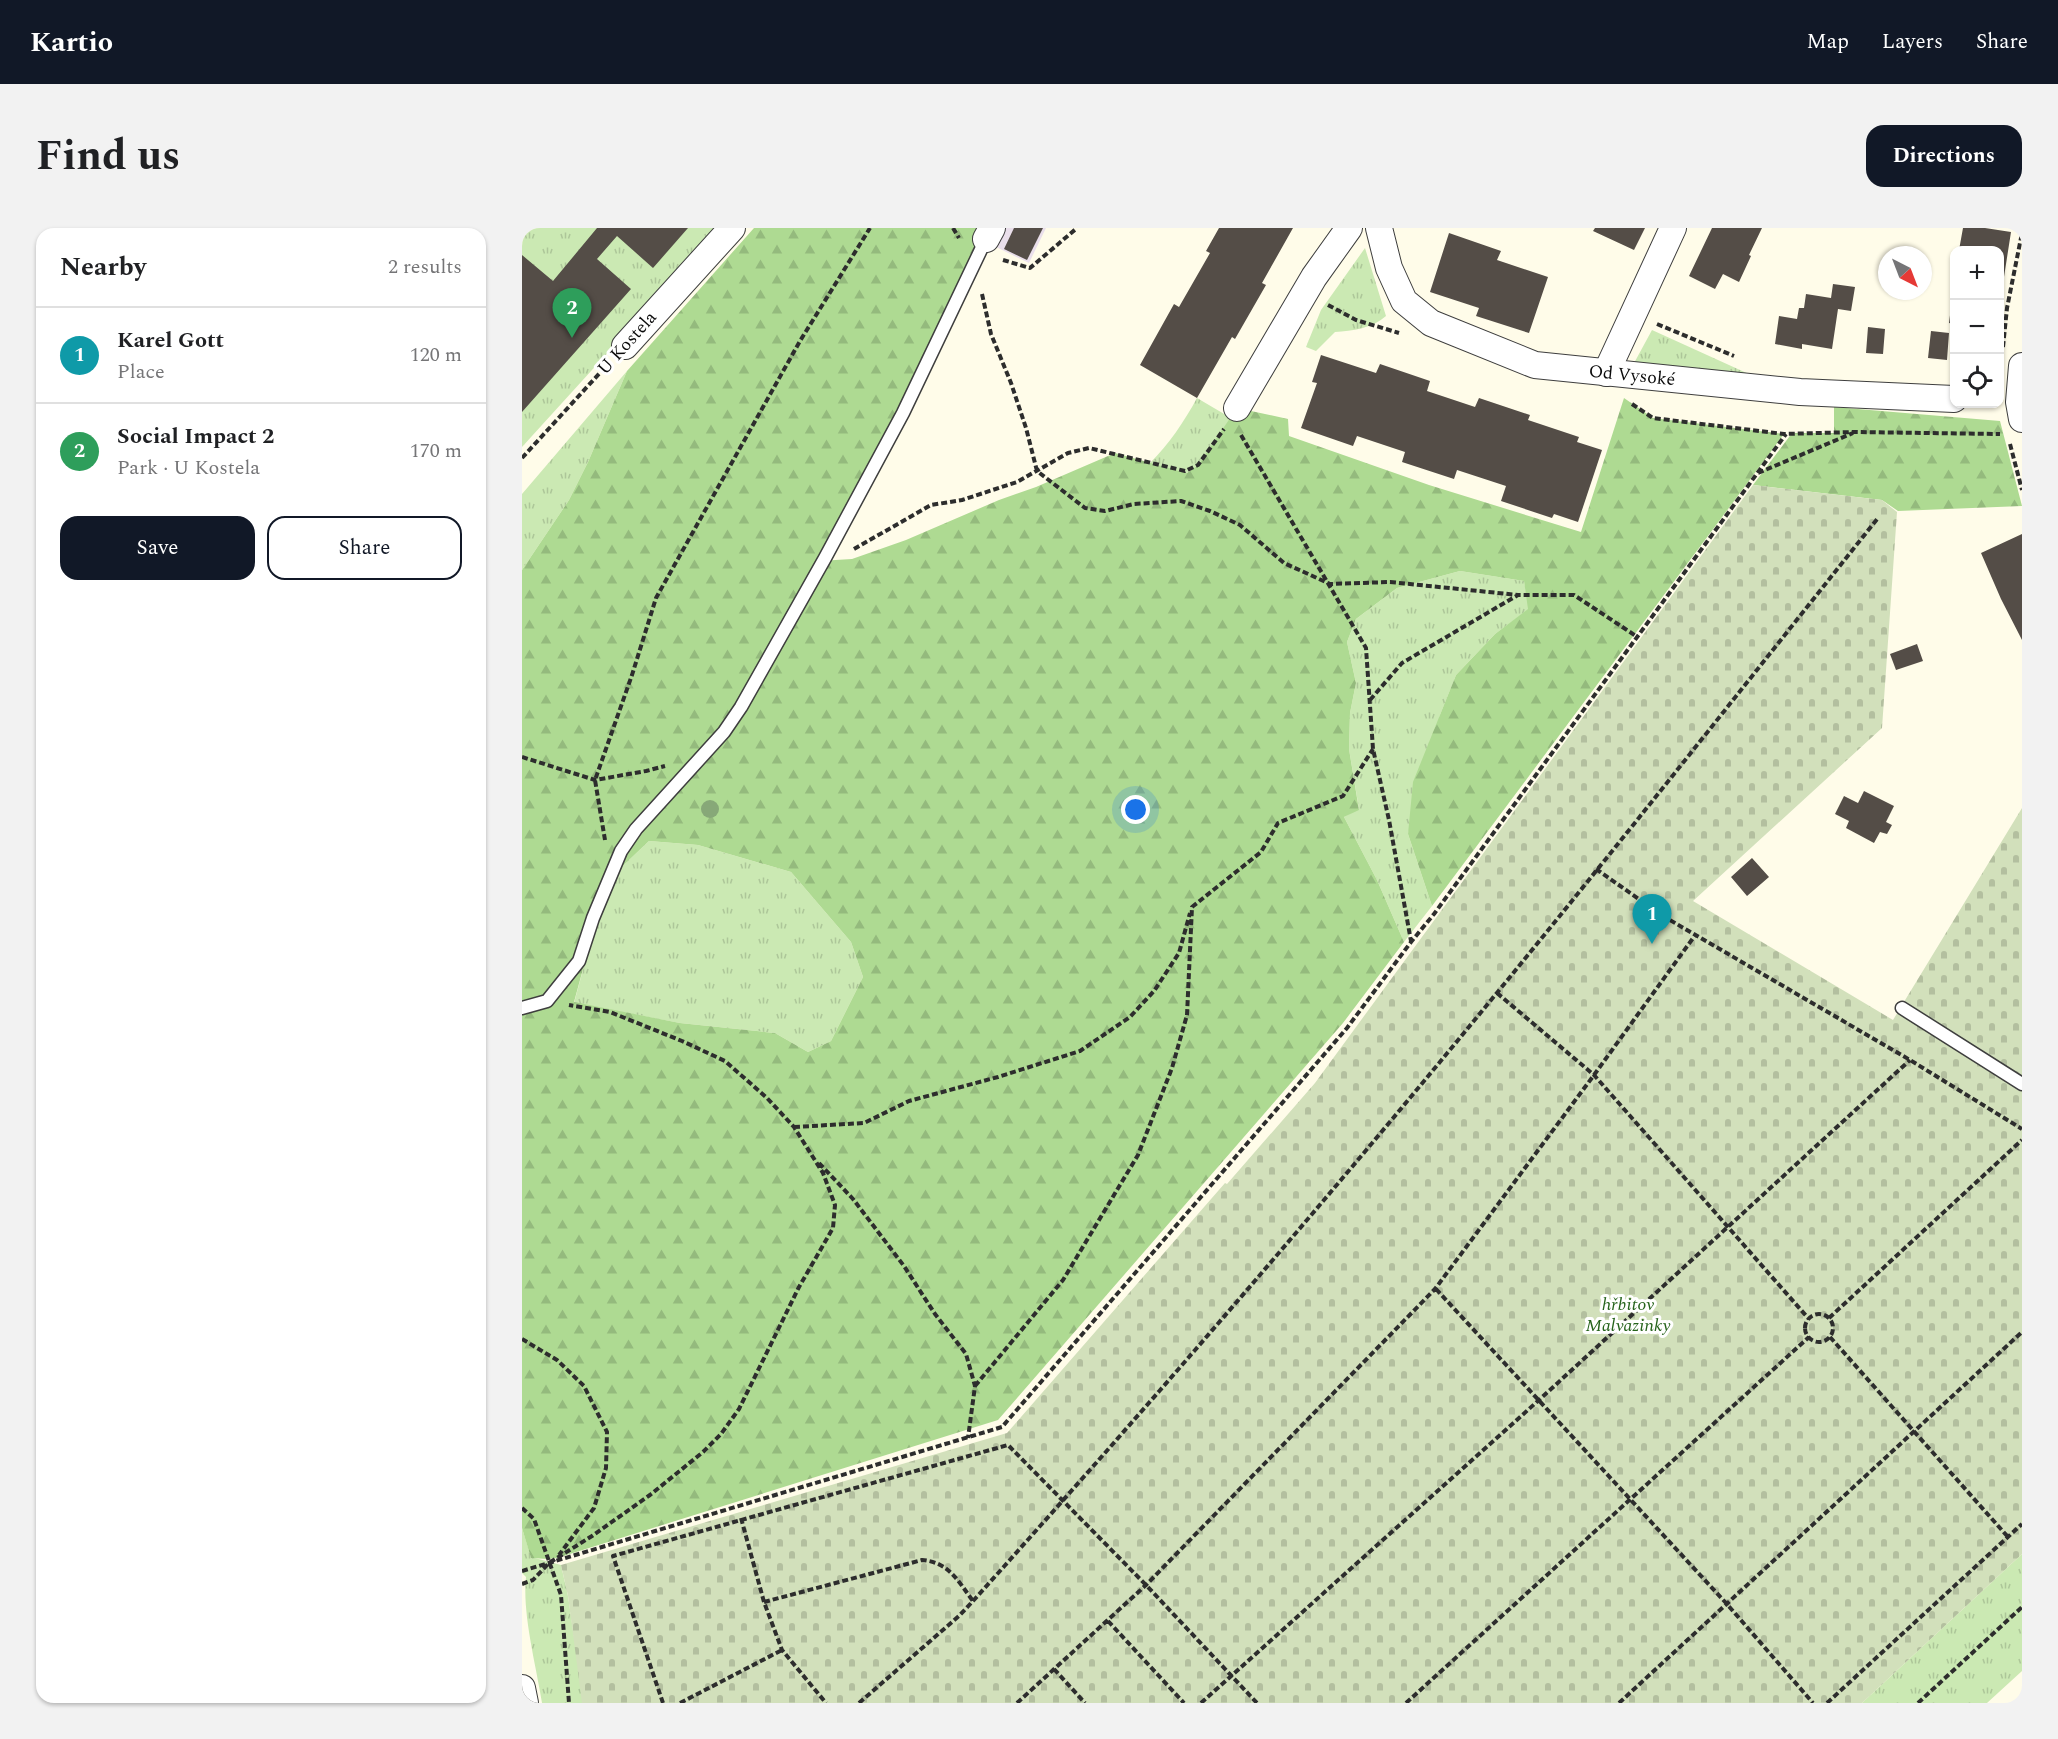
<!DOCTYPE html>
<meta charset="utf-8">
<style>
:root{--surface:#fff;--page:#f2f2f2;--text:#202124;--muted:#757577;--line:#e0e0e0;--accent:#111827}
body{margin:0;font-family:Spectral,serif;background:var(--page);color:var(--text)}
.controls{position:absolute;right:18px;top:18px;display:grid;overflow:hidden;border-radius:12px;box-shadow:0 2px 4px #0004}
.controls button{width:54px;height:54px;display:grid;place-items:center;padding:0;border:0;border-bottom:2px solid var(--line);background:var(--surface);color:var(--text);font:30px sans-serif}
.compass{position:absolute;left:1356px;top:18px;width:54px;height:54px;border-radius:50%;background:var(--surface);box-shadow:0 2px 4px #0004;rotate:138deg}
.you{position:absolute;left:614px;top:582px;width:21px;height:21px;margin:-15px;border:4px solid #fff;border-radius:50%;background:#1a73e8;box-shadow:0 0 0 9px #1a73e833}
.badge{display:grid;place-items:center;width:39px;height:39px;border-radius:50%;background:var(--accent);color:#fff;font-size:20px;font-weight:700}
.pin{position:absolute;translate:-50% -50px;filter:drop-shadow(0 2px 3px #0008)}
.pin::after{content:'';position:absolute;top:32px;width:21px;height:18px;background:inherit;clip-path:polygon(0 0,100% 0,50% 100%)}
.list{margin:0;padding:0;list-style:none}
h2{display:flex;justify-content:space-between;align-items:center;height:78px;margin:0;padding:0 24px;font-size:26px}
h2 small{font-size:20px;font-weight:400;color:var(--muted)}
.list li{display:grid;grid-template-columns:39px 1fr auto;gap:18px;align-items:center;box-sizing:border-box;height:96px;padding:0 24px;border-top:2px solid var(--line)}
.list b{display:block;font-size:22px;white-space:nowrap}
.list p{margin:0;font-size:20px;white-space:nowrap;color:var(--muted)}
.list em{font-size:20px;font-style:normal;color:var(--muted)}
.actions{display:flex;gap:12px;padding:18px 24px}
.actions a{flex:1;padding:14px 0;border:2px solid var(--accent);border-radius:18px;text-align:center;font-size:21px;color:var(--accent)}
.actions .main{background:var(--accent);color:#fff}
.icon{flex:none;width:33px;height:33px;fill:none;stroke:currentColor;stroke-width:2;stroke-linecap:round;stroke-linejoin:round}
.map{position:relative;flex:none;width:1500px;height:1475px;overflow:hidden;border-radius:18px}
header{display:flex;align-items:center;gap:36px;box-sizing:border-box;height:84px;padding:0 30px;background:var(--accent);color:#fff}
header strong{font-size:28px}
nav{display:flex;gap:33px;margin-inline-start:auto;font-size:21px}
.intro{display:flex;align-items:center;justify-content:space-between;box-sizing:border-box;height:144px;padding:0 36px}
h1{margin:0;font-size:42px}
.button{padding:15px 27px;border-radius:18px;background:var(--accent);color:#fff;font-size:21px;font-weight:700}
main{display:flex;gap:36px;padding:0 36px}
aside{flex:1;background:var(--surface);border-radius:18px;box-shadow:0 2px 4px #0004}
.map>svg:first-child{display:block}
</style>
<header>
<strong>Kartio</strong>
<nav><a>Map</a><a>Layers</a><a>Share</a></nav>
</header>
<div class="intro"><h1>Find us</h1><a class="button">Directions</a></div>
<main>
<aside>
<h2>Nearby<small>2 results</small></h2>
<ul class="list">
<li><span class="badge" style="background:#0f9aa8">1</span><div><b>Karel Gott</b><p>Place</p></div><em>120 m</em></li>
<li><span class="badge" style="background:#2e9e5b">2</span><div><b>Social Impact 2</b><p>Park · U Kostela</p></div><em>170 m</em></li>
</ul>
<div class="actions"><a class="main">Save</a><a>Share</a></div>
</aside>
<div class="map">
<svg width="1500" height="1475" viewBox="0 0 1500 1475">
<defs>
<pattern id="grass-tufts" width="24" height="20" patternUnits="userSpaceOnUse" patternTransform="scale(1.5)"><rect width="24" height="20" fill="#cbe9b3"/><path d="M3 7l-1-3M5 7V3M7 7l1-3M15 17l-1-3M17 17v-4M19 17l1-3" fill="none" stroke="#adc699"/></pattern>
<pattern id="forest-firs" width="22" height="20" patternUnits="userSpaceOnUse" patternTransform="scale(1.5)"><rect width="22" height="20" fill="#aeda92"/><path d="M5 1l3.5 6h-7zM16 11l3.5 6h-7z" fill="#94ba7d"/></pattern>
<pattern id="cemetery-stones" width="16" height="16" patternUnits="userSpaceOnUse" patternTransform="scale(1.5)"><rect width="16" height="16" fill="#d2e0bb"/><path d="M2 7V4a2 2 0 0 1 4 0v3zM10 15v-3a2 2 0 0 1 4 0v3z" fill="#b3bf9f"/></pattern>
</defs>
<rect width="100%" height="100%" fill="#fffce9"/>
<path fill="#eadfeb" d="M479,0H524L507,35L470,17Z"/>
<path fill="url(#grass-tufts)" d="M0,0H199L0,219Z
M843,20L864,88C851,100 830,103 813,104L794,123L784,119L799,82Z
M1130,102L1229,147L1111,137Z
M105,143L66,234L47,272L0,342V266Z
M675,170L709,190L676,237L665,245L628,235C647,216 662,194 675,170Z
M938,343L1002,353L1007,381L973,406L934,447L918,487L886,606L910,678L882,714L855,652L822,589L837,581L827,521L828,485L834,455L825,414L834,391L875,360Z
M127,613L176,617L269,644L329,714L341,749L309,813L286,824L253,805L158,795L52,775L85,653Z
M0,1300L9,1329L39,1337L46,1368L61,1470L60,1475H20C14,1437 0,1385 4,1349L0,1345Z
M1500,1326V1443L1465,1475H1340Z"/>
<path fill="url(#forest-firs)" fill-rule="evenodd" d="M232,0H456L460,12L377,180L297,333L330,331L384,312L477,272L514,259L593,225L665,245L676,237L715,180L766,191L767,208L907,257L1059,304L1102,170L1131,190L1262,206L910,678L886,606L891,554L934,447L973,406L1006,381L1002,353L938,343L875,360L834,391L825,414L834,455L828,485L827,521L837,582L822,589L855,652L882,714L821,795L476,1192L35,1330L26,1331L9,1330L0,1300V342L47,272L66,234L105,143ZM127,613L176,617L269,644L329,714L341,749L309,813L286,824L253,805L158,795L52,774L85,653Z
M1312,179L1478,193L1500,278L1376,283L1360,272L1231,257L1270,205H1312Z"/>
<path fill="url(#cemetery-stones)" d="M1231,257L1360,272L1375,284L1360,500L1171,673L1371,792L1500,580V1326L1340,1475H60L46,1368L39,1337L485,1205L703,955L705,956L793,855Z"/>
<path fill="#544d47" d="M75,0H166L131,40L95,8L75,31L109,61L0,184V27L31,53Z
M492,0H521L505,32L482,21Z
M697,0H771L740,55L744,57L713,111L710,109L675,170L618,137L652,76L657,79L688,25L684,23Z
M1073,0H1123L1112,22L1071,3Z
M1190,0H1240L1227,27L1229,28L1217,54L1201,46L1193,61L1167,48Z
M1441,0H1463L1489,4L1479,68L1478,22H1437Z
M927,5L979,23L975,32L1026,49L1007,105L954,88L957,80L908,64Z
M1311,56L1333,59L1329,83L1316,81L1310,121L1280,116V121L1253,116L1257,88L1275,91L1277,80H1282L1284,66L1309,70Z
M1431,64H1432V96L1427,95Z
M1346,99L1363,101L1361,126L1344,125Z
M1409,103L1427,105L1425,132L1406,130Z
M799,127L854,145L858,136L908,153L905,163L953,179L957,170L1008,187L1006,192L1057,209L1055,214L1080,222L1056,294L1032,286L1030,290L979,273L984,258L935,242L932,251L880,234L883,224L835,208L831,218L779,200L795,155L790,154Z
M1500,306V412L1479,371L1459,325Z
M1395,416L1401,433L1374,442L1368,426Z
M1342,563L1372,578L1364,594L1370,597L1365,606L1358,604L1352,615L1324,600L1327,593L1313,586L1322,568L1336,575Z
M1230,630L1247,649L1225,668L1209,649Z"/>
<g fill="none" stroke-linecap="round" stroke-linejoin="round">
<g stroke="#3e3e3e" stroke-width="15">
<path id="lane" d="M0,780L25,773L57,733L71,690L99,623L114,601L202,504L219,479L303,330L381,185L464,11
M1380,780L1500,856"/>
</g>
<g stroke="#3e3e3e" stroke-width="28">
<g id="street">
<path id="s1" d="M857,0L867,40L882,73L909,95L1013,137L1278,164L1432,171"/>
<path d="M464,11L470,0"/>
<path d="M103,118L210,0"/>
<path d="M1500,138L1497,174L1500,191"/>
<path d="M1084,145L1151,0"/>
<path d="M715,180L792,49L827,0"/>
<path d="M0,1460L3,1475"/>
</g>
</g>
<path stroke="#2d2d2d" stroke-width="4" stroke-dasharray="6 3" stroke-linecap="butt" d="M431,0L437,10
M481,32L508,40L555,0
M460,66L469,106L489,155L504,200L515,243L563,280L583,283L612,276L659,273L688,283L718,297L762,335L808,356L868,354L996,367
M806,77L834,92L877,105
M1135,96L1212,128
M1481,119L1485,80L1500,5
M1110,176L1131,190L1262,206L1334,204L1478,206
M719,207L844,420L851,521L867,592L889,713
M1488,216L1500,262
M0,230L86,136
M1236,245L1331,205
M332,321L409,277L440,272L495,254L546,225L567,220L663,243L676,237L702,201
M848,472L880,435L996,367H1052L1114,408
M0,529L73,552L124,543L143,538
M83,612L73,552L110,447L134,370L278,113L348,0
M1074,641L1141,688L1388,832L1500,901
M975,765L1072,847L1287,1091
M272,899L342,895L387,873L476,849L558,823L608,789L632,763L657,725L668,685
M297,935L331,971L382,1038L413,1086L444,1126L453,1158L446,1210
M914,1061L1204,1375L1291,1475
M1283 1100a14 14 0 1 1 28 0a14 14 0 1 1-28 0Z
M1307,1090L1500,912
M1308,1109L1486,1309
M0,1111L35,1132L62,1158L85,1204L84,1240L72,1280L37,1327
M453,1158L541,1052L616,927L650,840L665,787L670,679L739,624L756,595L821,568L851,521
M0,1280L12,1291L39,1367L47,1475
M219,1290L242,1374L260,1422L304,1475
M0,1343L480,1199L825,800L889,714L912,686L1264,206
M0,1356L11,1352L27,1335L70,1308L128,1267L181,1224L199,1206L217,1181L277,1059L311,1000L313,977L301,945L272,899L245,870L203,833L160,813L88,784L47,777
M242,1374L400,1332C427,1334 436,1353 451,1373
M586,1393L662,1475
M532,1441L563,1475
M141,1475L91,1328L486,1217L624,1357L735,1475
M158,1475L260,1422
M337,1475L437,1388L451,1373C630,1174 805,972 974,766C1103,609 1229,449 1356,290
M495,1475L624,1357L913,1061L1072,847L1174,706
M679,1475L1017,1172L1388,832
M884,1475L1287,1109
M1097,1475L1500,1104
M1305,1475L1500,1296
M1396,1475L1500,1379"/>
<use href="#lane" stroke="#fff" stroke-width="12"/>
<use href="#street" stroke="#fff" stroke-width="26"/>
</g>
<circle fill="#87a878" cx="188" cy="581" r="9"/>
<g text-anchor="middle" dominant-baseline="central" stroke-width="6" stroke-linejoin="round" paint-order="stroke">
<g font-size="18" fill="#0b0b0b" stroke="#fff">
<text transform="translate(105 115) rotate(-48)">U Kostela</text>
<text stroke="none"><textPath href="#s1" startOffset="322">Od Vysoké</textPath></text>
</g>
<g font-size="18" font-style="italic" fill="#25631b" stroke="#fff">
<text x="1106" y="1076">hřbitov<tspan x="1106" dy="21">Malvazinky</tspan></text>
</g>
</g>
</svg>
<div class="controls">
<button>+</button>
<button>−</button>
<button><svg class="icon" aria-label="locate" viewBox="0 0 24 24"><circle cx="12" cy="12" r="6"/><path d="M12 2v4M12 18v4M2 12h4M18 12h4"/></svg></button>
</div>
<svg class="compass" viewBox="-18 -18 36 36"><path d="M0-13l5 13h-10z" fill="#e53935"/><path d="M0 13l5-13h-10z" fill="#757577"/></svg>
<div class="you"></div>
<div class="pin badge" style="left:1130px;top:716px;background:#0f9aa8">1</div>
<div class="pin badge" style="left:50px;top:110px;background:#2e9e5b">2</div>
</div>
</main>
